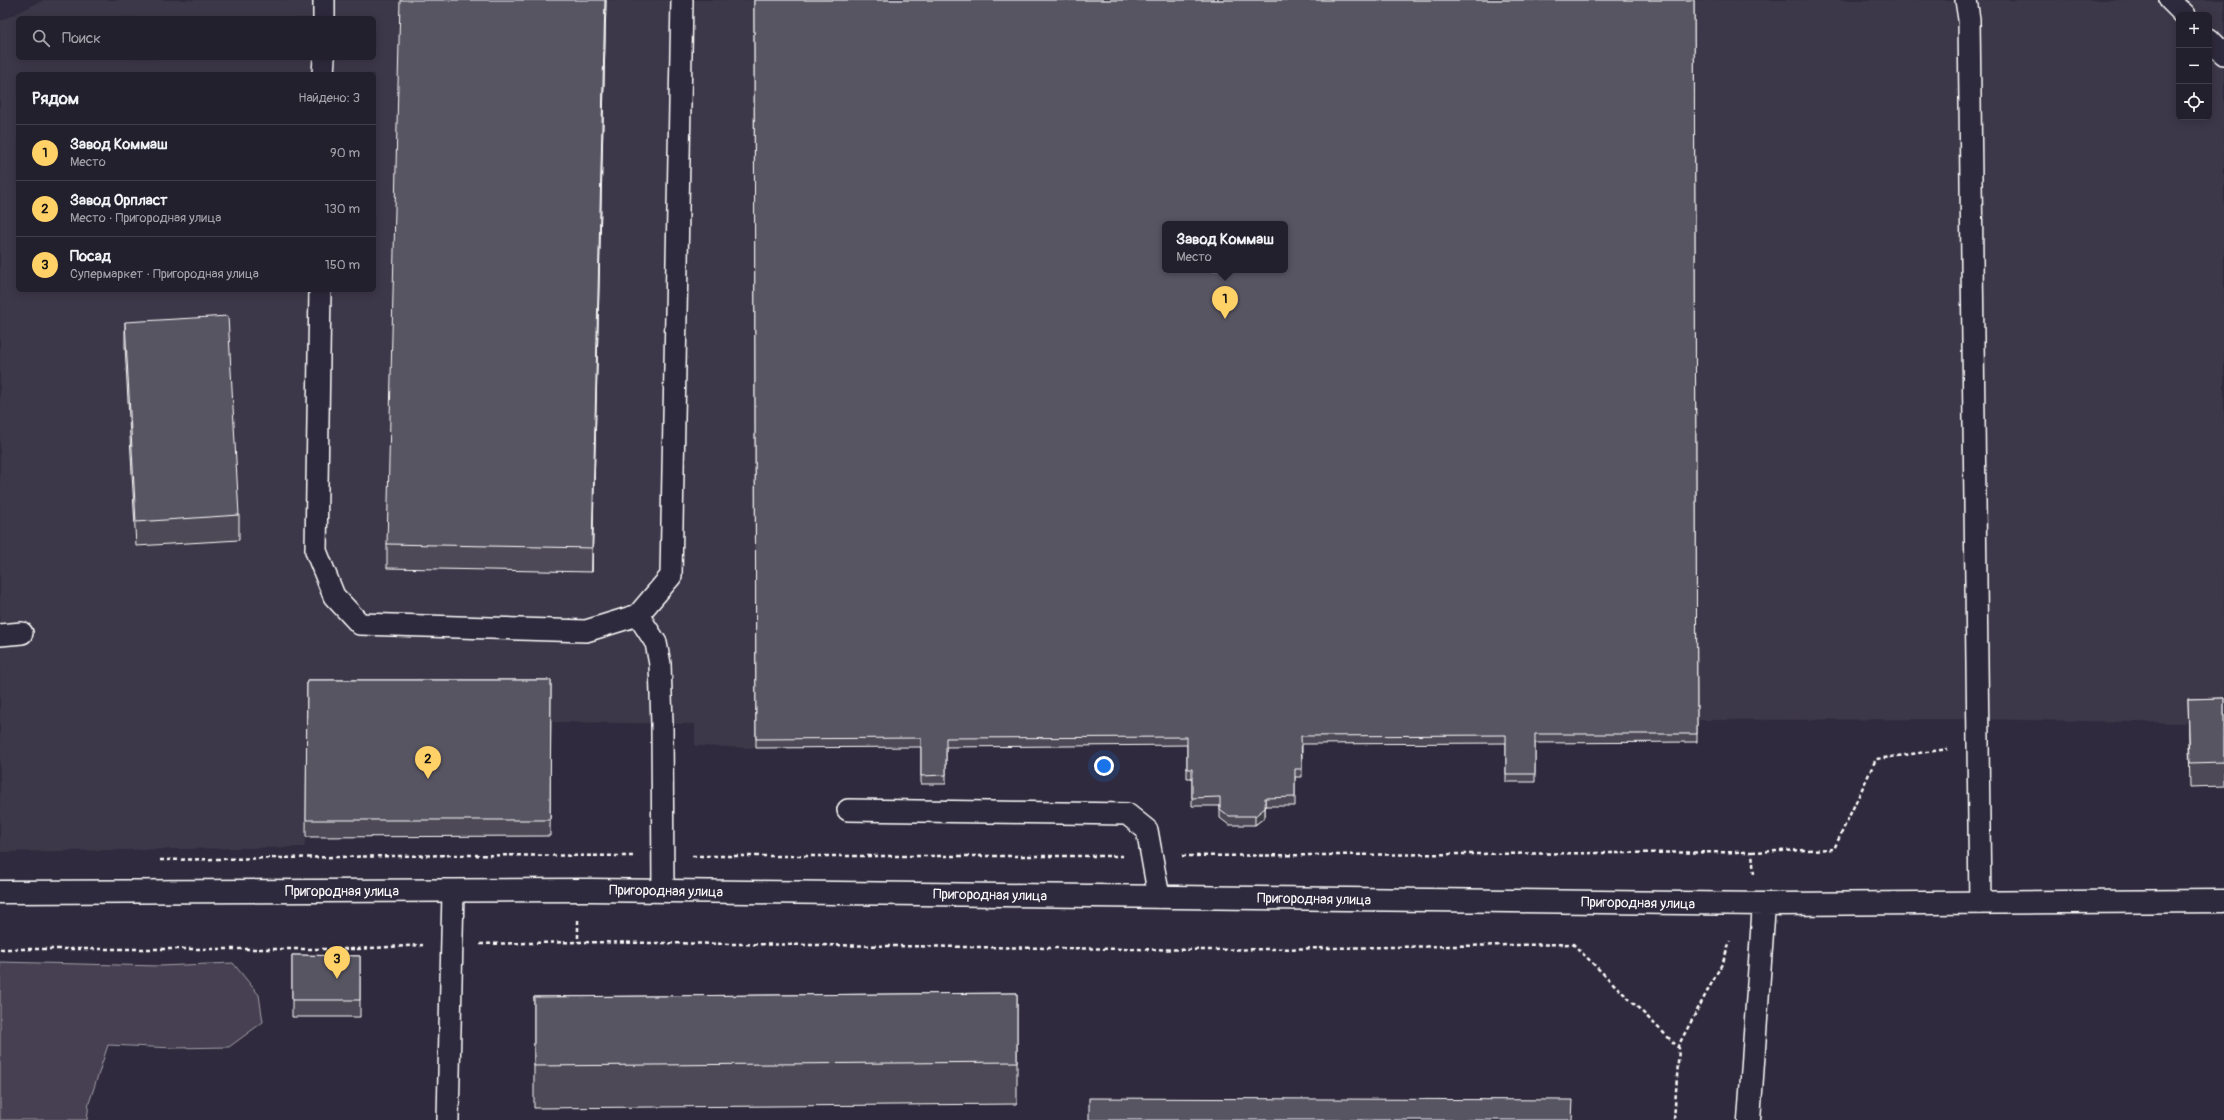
<!DOCTYPE html>
<html lang="ru">
<meta charset="utf-8">
<style>
:root{--surface:#23202e;--page:#2f2d3a;--text:#f1f3f6;--muted:#a3a3aa;--line:#403e4a;--accent:#ffd166}
body{margin:0;font-family:Pangolin,sans-serif;background:var(--page);color:var(--text)}
.controls{position:absolute;right:12px;top:12px;display:grid;overflow:hidden;border-radius:6px;box-shadow:0 2px 10px #0003}
.controls button{width:36px;height:36px;display:grid;place-items:center;padding:0;border:0;border-bottom:1px solid var(--line);background:var(--surface);color:var(--text);font:20px sans-serif}
.you{position:absolute;left:1104px;top:766px;width:14px;height:14px;margin:-10px;border:3px solid #fff;border-radius:50%;background:#1a73e8;box-shadow:0 0 0 6px #1a73e833}
.badge{display:grid;place-items:center;width:26px;height:26px;border-radius:50%;background:var(--accent);color:#111;font-size:13px;font-weight:700}
.pin{position:absolute;translate:-50% -33px;filter:drop-shadow(0 1px 2px #0008)}
.pin::after{content:'';position:absolute;top:21px;width:14px;height:12px;background:inherit;clip-path:polygon(0 0,100% 0,50% 100%)}
.popup{position:absolute;left:1162px;top:221px;width:126px;height:52px;box-sizing:border-box;display:grid;place-content:center;border-radius:6px;background:var(--surface);filter:drop-shadow(0 1px 3px #0005);font-size:13px;white-space:nowrap;color:var(--muted)}
.popup b{font-size:15px;color:var(--text)}
.popup::after{content:'';position:absolute;left:50%;top:100%;margin-left:-8px;border:8px solid transparent;border-top-color:var(--surface)}
.list{margin:0;padding:0;list-style:none}
h2{display:flex;justify-content:space-between;align-items:center;height:52px;margin:0;padding:0 16px;font-size:17px}
h2 small{font-size:13px;font-weight:400;color:var(--muted)}
.list li{display:grid;grid-template-columns:26px 1fr auto;gap:12px;align-items:center;box-sizing:border-box;height:56px;padding:0 16px;border-top:1px solid var(--line)}
.list b{display:block;font-size:15px;white-space:nowrap}
.list p{margin:0;font-size:13px;white-space:nowrap;color:var(--muted)}
.list em{font-size:13px;font-style:normal;color:var(--muted)}
.icon{flex:none;width:22px;height:22px;fill:none;stroke:currentColor;stroke-width:2;stroke-linecap:round;stroke-linejoin:round}
.map{position:relative;flex:none;width:2224px;height:1120px;overflow:hidden}
.search{position:absolute;background:var(--surface);box-shadow:0 2px 10px #0003;left:16px;top:16px;width:360px;height:44px;display:flex;align-items:center;gap:10px;box-sizing:border-box;padding:0 14px;border-radius:6px;color:var(--muted);font-size:15px}
.panel{position:absolute;background:var(--surface);box-shadow:0 2px 10px #0003;left:16px;top:72px;width:360px;height:220px;border-radius:6px}
.map>svg:first-child{display:block}
</style>
<div class="map">
<svg width="2224" height="1120" viewBox="0 0 2224 1120">
<rect width="100%" height="100%" fill="#2f2a3d"/>
<filter id="ink" filterUnits="userSpaceOnUse"><feTurbulence type="fractalNoise" baseFrequency=".025" numOctaves="2"/><feDisplacementMap in="SourceGraphic" scale="8" xChannelSelector="R" yChannelSelector="G"/><feConvolveMatrix kernelMatrix="1 2 1 2 8 2 1 2 1" color-interpolation-filters="sRGB"/></filter>
<g filter="url(#ink)">
<path fill="#3c3749" fill-rule="evenodd" d="M44,0H2224V786L2188,723L1978,719L1696,720L1697,742L756,748L695,746V724L550,722L307,697L306,837L304,847L0,852V21ZM2179,15H2209V117H2179ZM18,18H374V58H18ZM18,74H374V290H18ZM1165,224H1285V270H1165Z"/>
<path fill="#464152" stroke="#a2a0a8" d="M0,962L159,966L233,963L259,995L263,1022L229,1047L174,1048L108,1045L89,1103L87,1120H0Z"/>
<g fill="none" stroke-linecap="round" stroke-linejoin="round">
<g stroke="#fff" stroke-width="24">
<path id="lane" d="M1966,0L1969,19L1980,903
M2170,0L2185,15
M324,18V0
M2209,39L2224,54
M323,74L324,58
M320,290L316,551L334,596L360,624L586,631L638,615L671,576L682,0
M638,615L656,643L660,664L662,724L663,891
M0,635L22,633
M848,810L1127,814L1147,830L1159,897
M448,1120L453,891"/>
</g>
<g stroke="#fff" stroke-width="25">
<path id="secondary" d="M0,892L590,890L1764,904L2224,901
M1749,1120L1764,904"/>
</g>
<path stroke="#fff" stroke-width="2.5" stroke-dasharray="4 3" stroke-linecap="butt" d="M1752,852L1834,849L1876,759L1948,749
M692,856H1123
M1182,856L1752,852L1754,875
M160,860L456,855L635,856
M578,920V942
M480,944L578,942L1209,950L1573,944L1679,1048L1674,1120
M0,949H356L423,945
M1677,1048L1723,962L1730,941"/>
<use href="#lane" stroke="#2f2a3d" stroke-width="21"/>
<use href="#secondary" stroke="#2f2a3d" stroke-width="22"/>
</g>
<path fill="#4d4956" stroke="#fff" d="M606,0L592,572L387,568V544Z
M754,0H1694L1697,742L1535,743V782H1506V743L1302,744V777H1295V806H1265V817L1255,825H1229L1220,818V806H1192V778H1187V745L946,747V784H921V747L756,748Z
M125,322L239,515V540L136,546L125,346Z
M307,680H551L550,836L306,837Z
M2224,698V786L2190,787L2188,699Z
M292,955L360,956V1017H292Z
M1017,993V1104L534,1108V997Z"/>
<path fill="#3e3c46" stroke="#fff" d="M605,0H606L592,572V548Z
M1265,798V817L1255,825V816Z"/>
<path fill="#595564" stroke="#fff" fill-rule="evenodd" d="M400,0H605L592,548L387,544Z
M754,0H1694L1697,734H1535V774H1506V735L1301,736L1302,769H1295V797L1265,798V808L1255,816H1229L1220,809V797L1192,798V769H1187V737L946,738V775L921,776V738L756,739ZM1165,224H1285V270H1165Z
M228,316L239,515L136,522L125,322Z
M307,680H551L550,820H306Z
M2224,698V762L2190,763L2188,699Z
M292,955L360,956V1000H292Z
M1017,993V1062L534,1066V997Z
M1089,1098L1573,1100L1572,1120H1089Z"/>
</g>
<g text-anchor="middle" dominant-baseline="central" stroke-width="3" stroke-linejoin="round" paint-order="stroke">
<g font-size="14" fill="#fff" stroke="#2f2a3d">
<text x="342" y="891">Пригородная улица</text>
<text transform="translate(666 891) rotate(1)">Пригородная улица</text>
<text transform="translate(990 895) rotate(1)">Пригородная улица</text>
<text transform="translate(1314 899) rotate(1)">Пригородная улица</text>
<text transform="translate(1638 903) rotate(1)">Пригородная улица</text>
</g>
</g>
</svg>
<div class="controls">
<button>+</button>
<button>−</button>
<button><svg class="icon" aria-label="locate" viewBox="0 0 24 24"><circle cx="12" cy="12" r="6"/><path d="M12 2v4M12 18v4M2 12h4M18 12h4"/></svg></button>
</div>
<div class="you"></div>
<div class="pin badge" style="left:1225px;top:319px">1</div>
<div class="popup"><b>Завод Коммаш</b>Место</div>
<div class="pin badge" style="left:428px;top:779px">2</div>
<div class="pin badge" style="left:337px;top:979px">3</div>
<div class="search"><svg class="icon" aria-label="search" viewBox="0 0 24 24"><circle cx="10" cy="10" r="6"/><path d="M15 15l6 6"/></svg>Поиск</div>
<section class="panel">
<h2>Рядом<small>Найдено: 3</small></h2>
<ul class="list">
<li><span class="badge">1</span><div><b>Завод Коммаш</b><p>Место</p></div><em>90 m</em></li>
<li><span class="badge">2</span><div><b>Завод Орпласт</b><p>Место · Пригородная улица</p></div><em>130 m</em></li>
<li><span class="badge">3</span><div><b>Посад</b><p>Супермаркет · Пригородная улица</p></div><em>150 m</em></li>
</ul>
</section>
</div>
